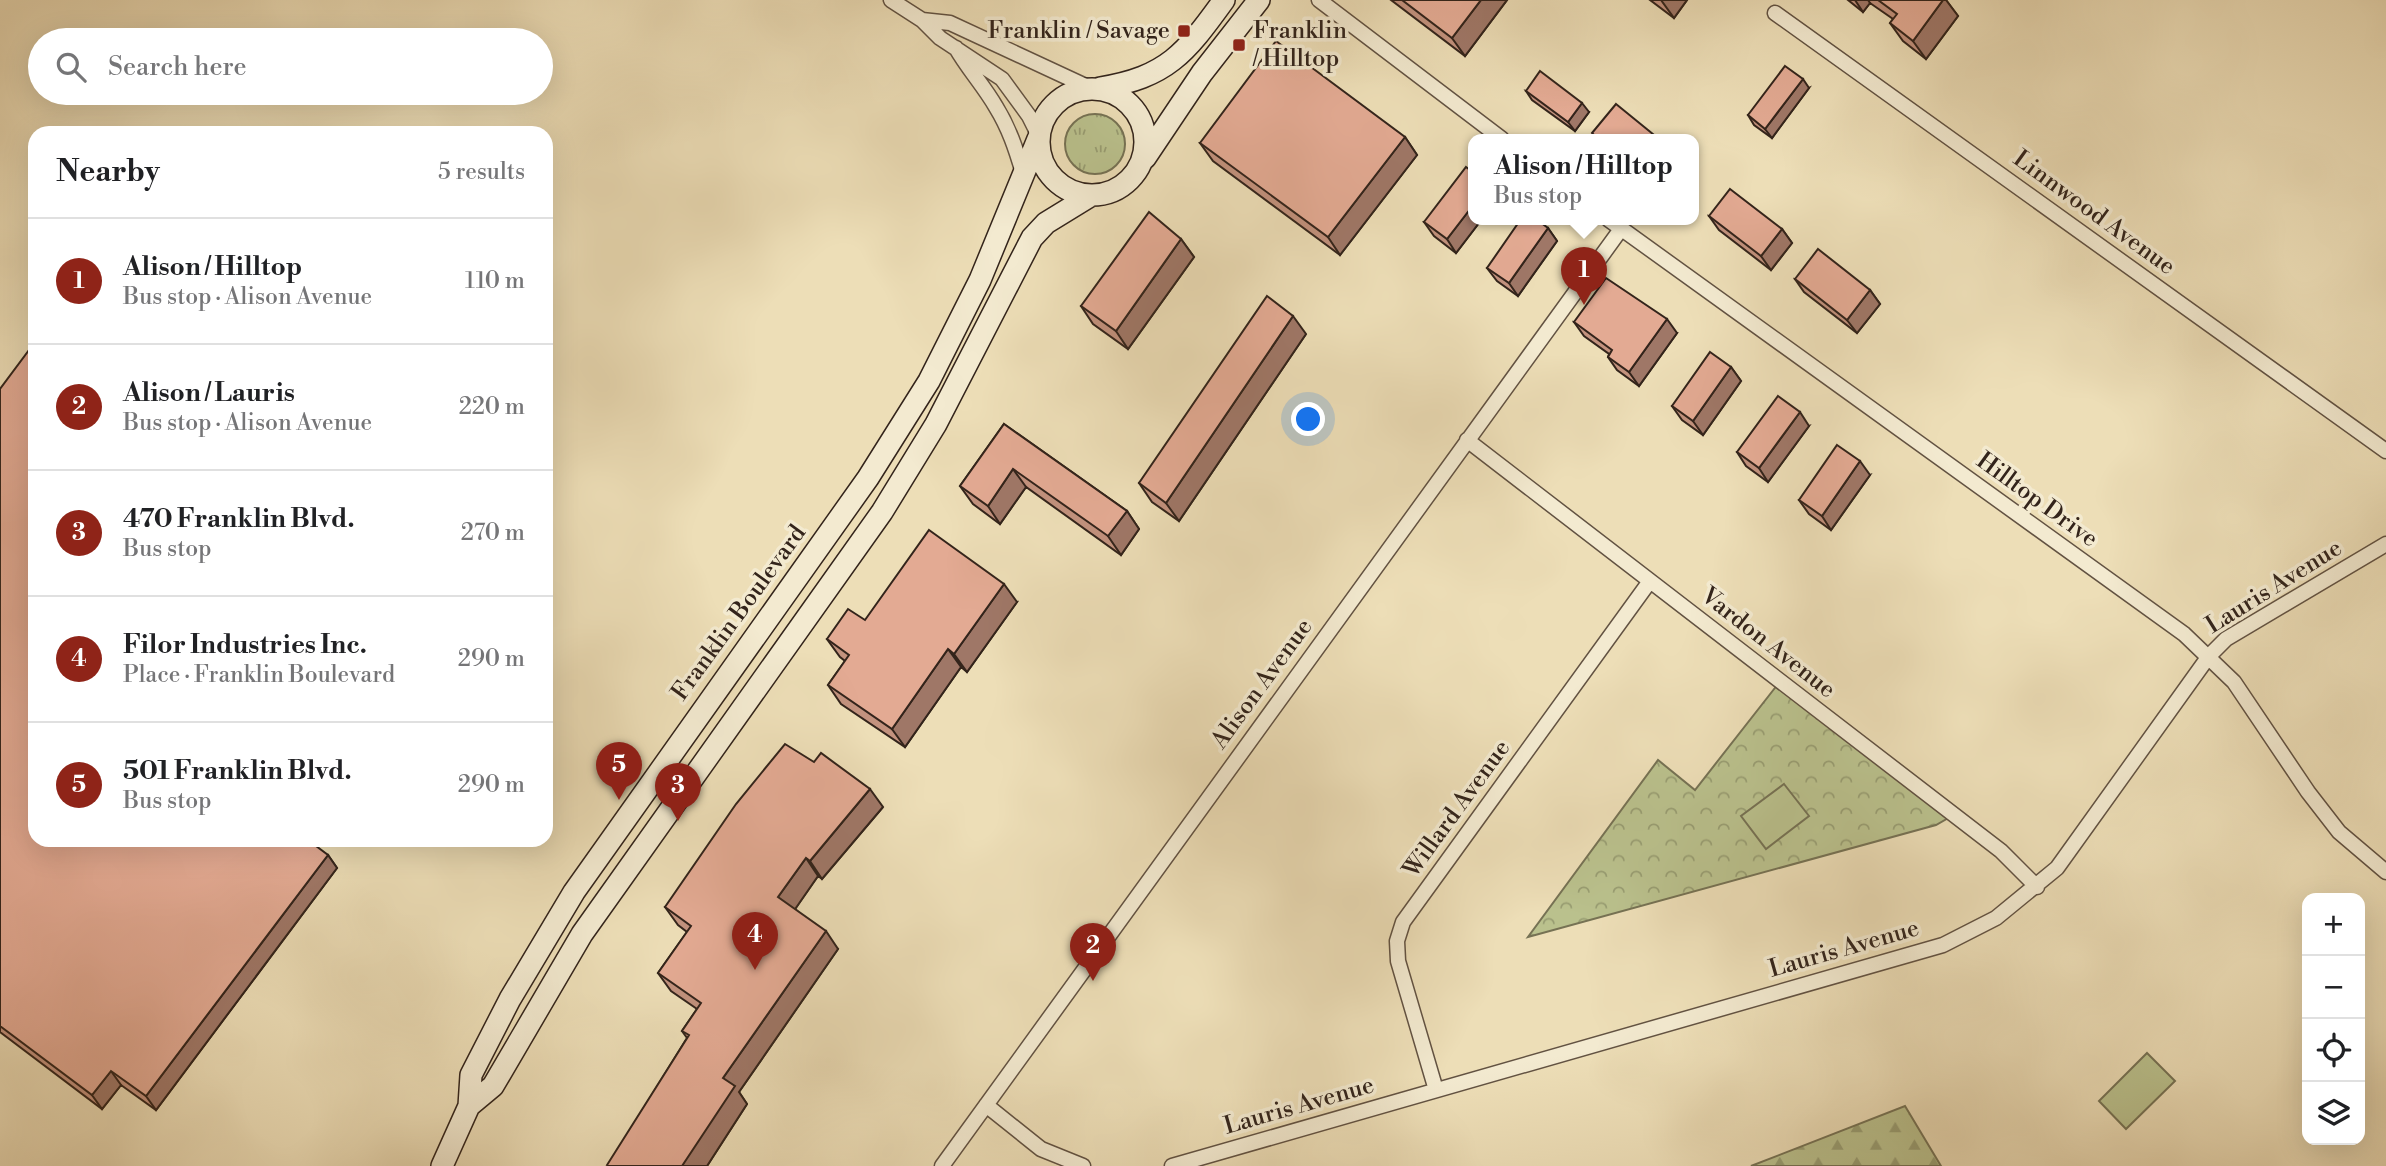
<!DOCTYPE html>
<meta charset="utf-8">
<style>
:root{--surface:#fff;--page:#f6f6f6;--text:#202124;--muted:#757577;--line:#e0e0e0;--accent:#8f2418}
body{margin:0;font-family:"Libre Bodoni",serif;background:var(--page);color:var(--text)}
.controls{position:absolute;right:21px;bottom:21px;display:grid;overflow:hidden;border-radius:14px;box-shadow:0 7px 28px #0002}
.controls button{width:63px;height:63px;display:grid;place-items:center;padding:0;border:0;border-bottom:2px solid var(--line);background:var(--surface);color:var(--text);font:35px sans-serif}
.you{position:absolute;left:1309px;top:420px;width:24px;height:24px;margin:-18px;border:5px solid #fff;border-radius:50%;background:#1a73e8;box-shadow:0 0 0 10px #1a73e833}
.badge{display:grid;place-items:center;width:46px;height:46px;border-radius:50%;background:var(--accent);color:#fff;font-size:23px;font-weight:700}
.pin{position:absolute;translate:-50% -58px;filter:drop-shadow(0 2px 4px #0008)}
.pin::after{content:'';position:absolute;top:37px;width:24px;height:21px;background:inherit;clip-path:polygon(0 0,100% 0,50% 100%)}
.popup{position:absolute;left:1468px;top:134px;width:231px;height:91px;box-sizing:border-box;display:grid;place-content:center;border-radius:14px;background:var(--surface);filter:drop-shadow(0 2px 5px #0005);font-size:23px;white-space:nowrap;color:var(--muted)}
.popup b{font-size:26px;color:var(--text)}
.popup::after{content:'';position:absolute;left:50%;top:100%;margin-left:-14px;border:14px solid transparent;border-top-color:var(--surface)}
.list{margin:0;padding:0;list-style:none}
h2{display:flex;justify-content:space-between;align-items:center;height:91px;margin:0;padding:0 28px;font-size:30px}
h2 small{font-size:23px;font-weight:400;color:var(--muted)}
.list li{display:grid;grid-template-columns:46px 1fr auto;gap:21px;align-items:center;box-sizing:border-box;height:126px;padding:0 28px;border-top:2px solid var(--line)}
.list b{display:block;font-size:26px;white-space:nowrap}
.list p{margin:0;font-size:23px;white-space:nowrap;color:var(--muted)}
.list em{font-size:23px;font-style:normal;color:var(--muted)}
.icon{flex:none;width:38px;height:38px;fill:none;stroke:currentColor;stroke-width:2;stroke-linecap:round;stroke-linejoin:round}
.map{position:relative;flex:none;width:2386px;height:1166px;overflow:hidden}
.search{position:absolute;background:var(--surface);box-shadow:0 7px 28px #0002;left:28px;top:28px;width:525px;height:77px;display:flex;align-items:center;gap:18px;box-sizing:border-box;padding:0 24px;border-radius:38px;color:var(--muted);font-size:26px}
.panel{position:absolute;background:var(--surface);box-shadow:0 7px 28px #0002;left:28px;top:126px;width:525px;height:721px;border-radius:21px}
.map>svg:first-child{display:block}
</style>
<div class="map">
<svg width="2386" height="1166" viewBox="0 0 2386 1166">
<defs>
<pattern id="grass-tufts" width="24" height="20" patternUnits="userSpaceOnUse" patternTransform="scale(1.75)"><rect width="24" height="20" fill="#bac18d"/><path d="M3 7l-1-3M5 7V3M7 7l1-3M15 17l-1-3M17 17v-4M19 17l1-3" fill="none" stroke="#989d72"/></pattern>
<pattern id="forest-firs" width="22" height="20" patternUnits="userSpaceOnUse" patternTransform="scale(1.75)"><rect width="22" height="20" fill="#bac18d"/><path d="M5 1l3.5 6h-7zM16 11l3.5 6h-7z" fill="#989d72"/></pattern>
<pattern id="park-crowns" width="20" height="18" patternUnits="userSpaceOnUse" patternTransform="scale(1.75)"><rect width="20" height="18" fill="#bac18d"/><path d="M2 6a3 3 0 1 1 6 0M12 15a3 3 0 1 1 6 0" fill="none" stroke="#989d72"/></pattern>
</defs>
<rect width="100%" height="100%" fill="#eddeb7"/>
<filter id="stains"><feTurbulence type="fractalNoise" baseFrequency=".00286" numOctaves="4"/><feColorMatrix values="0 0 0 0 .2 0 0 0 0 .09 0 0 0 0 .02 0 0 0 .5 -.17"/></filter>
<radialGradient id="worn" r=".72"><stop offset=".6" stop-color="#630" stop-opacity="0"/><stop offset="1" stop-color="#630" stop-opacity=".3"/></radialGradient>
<path fill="url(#grass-tufts)" stroke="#767254" stroke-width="2" d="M1065 144a30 30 0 1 1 60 0a30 30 0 1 1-60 0Z"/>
<path fill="url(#forest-firs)" stroke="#767254" stroke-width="2" d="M1905,1106L1941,1166H1751Z"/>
<path fill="url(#park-crowns)" stroke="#767254" stroke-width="2" d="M1778,684L1957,813L1936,825L1528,937L1658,760L1695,790Z"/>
<path fill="#bac18d" stroke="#767254" stroke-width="2" d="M1784,784L1809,816L1766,849L1741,816Z
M2147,1053L2175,1081L2126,1129L2099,1101Z"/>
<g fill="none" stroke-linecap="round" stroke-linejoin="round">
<g stroke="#625242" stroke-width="17">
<path id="minor" d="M891,0L922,20L940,38L1002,79L1029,116L1038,134
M1319,0L1502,139
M1775,13L2386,451
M922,20L950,23L1090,88
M956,48C968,69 984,86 996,107C1009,128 1016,149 1023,173
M1608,219L2184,634L2234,682L2308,792L2339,832L2386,872
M1467,440L2001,851L2037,887
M1436,1090L1398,961L1397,941L1403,922L1650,581
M986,1105L1041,1149L1083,1166
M942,1166L1621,229
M1172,1166L1943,945L1996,918L2057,868L2209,656L2226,639L2386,544"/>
</g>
<g stroke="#33241b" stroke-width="24">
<path id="secondary" d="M1100,88C1167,77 1185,54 1224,0
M1039 142a53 53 0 1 1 106 0a53 53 0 1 1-106 0Z
M1145,158L1202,73L1259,0
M469,1106L493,1086L582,934L882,512L936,424L1032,238L1046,223L1090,196
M442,1166L469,1106L471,1075L510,999L574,892L868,478L929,381L980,280L1038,139"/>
</g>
<use href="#minor" stroke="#f3ead0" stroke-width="14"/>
<use href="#secondary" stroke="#f3ead0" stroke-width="21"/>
</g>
<path fill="#c3927e" stroke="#33241b" stroke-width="2" d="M1391,0H1507L1465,56Z
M1650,0H1687L1674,18Z
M1848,0H1946L1958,16L1926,59L1903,41L1890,23L1893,19L1870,3L1863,12Z
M1809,88L1772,138L1754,125L1748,115Z
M1526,91L1589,112L1575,131L1532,100Z
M1405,137L1417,155L1340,255L1213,161L1200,143Z
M1709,216L1782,229L1792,243L1771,270L1719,230Z
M1482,219L1456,253L1434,236L1424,222Z
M1548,228L1557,241L1518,296L1497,281L1487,268Z
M1181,239L1194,257L1128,349L1093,324L1081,306Z
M1795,279L1870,290L1880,304L1857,333L1804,292Z
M1574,322L1677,333L1639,386L1617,370L1608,357L1609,354L1584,336Z
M1306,334L1179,521L1152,502L1139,483Z
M1731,367L1741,381L1703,435L1682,420L1672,406Z
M0,389L35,840L328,855L337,868L156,1110L121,1085L102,1109L0,1032Z
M1004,424L1127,511L1139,529L1121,555L1026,487L1000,524L973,504L960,486Z
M1809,426L1768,482L1746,466L1737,452Z
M1870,475L1831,530L1809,514L1799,500Z
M1017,602L967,672L961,667L905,747L841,704L828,685L845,661L840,657L827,639L865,620Z
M883,807L822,879L818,876L795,909L838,949L739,1092L747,1104L707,1166H608L687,1038L682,1031L697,1009L671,991L658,973L687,932L678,925L665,907Z"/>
<path fill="#9f7767" stroke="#33241b" stroke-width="2" d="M1481,0H1507L1465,56L1452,38Z
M1661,0H1687L1674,18Z
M1855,0H1868L1870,3L1863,12Z
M1943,0H1946L1958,16L1926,59L1913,41Z
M1803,79L1809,88L1772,138L1765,129Z
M1582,103L1589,112L1575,131L1568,122Z
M1405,137L1417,155L1340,255L1328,237Z
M1474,204V219H1482L1456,253L1447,239Z
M1548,228L1557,241L1518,296L1509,283Z
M1782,229L1792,243L1771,270L1761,256Z
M1181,239L1194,257L1128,349L1116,331Z
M1870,290L1880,304L1857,333L1847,320Z
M1293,316L1306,334L1179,521L1166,503Z
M1667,319L1677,333L1639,386L1629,372Z
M1731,367L1741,381L1703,435L1693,421Z
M1800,412L1809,426L1768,482L1759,468Z
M1860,461L1870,475L1831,530L1822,516Z
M1013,469L1026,487L1000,524L988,506Z
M1127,511L1139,529L1121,555L1108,536Z
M1004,584L1017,602L967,672L954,654Z
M948,649L961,667L905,747L892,729Z
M870,789L883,807L822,879L810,861Z
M328,855L337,868L156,1110L146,1096Z
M806,858L818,876L791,915L778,897Z
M826,931L838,949L739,1092L747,1104L707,1166H682L723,1078Z
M111,1071L121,1085L102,1109L92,1095Z"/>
<path fill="#e3aa93" stroke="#33241b" stroke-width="2" d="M1402,0H1481L1452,38Z
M1878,0H1943L1913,41L1890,23L1897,14Z
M1276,41L1405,137L1328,237L1200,143Z
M1785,66L1803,79L1765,129L1748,115Z
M1540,71L1582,103L1568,122L1526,91Z
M1616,104L1659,139H1598L1592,133Z
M1466,167L1474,173V204L1447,239L1424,222Z
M1730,189L1782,229L1761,256L1709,216Z
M1149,212L1181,239L1116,331L1081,306Z
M1521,219H1536L1548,228L1509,283L1487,268Z
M1818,249L1870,290L1847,320L1795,279Z
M1606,278L1667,319L1629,372L1608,357L1612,350L1574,322Z
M1267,296L1293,316L1166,503L1139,483Z
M35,342V840H308L328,855L146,1096L111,1071L92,1095L0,1026V389Z
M1710,352L1731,367L1693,421L1672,406Z
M1778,396L1800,412L1759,468L1737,452Z
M1004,424L1127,511L1108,536L1013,469L988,506L960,486Z
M1837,445L1860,461L1822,516L1799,500Z
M929,530L1004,584L954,654L948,649L892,729L828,685L849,655L827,639L848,609L865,620Z
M785,744L814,762L821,753L870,789L810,861L806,858L778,897L826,931L723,1078L735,1086L682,1166H609L607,1165L689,1035L682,1031L701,1003L658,973L691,926L665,907L736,804Z"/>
<g fill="#8f2418" stroke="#f3ead0" stroke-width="2.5">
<rect x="1177" y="24" width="14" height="14" rx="3.5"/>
<rect x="1232" y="38" width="14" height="14" rx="3.5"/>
</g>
<g text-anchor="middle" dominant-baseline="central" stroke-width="7" stroke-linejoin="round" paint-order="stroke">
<g font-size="24" fill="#33241b" stroke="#f3ead0" text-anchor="end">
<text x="1170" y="31">Franklin / Savage</text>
<text x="1253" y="31" text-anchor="start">Franklin<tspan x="1253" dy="28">/ Hilltop</tspan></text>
</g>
<g font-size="24" fill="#33241b" stroke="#f3ead0">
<text transform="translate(2094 213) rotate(36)">Linnwood Avenue</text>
<text transform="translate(2037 500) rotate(36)">Hilltop Drive</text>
<text transform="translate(2274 587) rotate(-32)">Lauris Avenue</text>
<text transform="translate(739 613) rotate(-54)">Franklin Boulevard</text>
<text transform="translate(1768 643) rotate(38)">Vardon Avenue</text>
<text transform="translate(1262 684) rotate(-54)">Alison Avenue</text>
<text transform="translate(1457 809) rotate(-54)">Willard Avenue</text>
<text transform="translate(1844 949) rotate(-16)">Lauris Avenue</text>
<text transform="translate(1299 1106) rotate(-16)">Lauris Avenue</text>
</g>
</g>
<rect width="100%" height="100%" filter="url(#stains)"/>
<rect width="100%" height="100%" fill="url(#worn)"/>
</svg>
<div class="controls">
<button>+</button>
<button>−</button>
<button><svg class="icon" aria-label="locate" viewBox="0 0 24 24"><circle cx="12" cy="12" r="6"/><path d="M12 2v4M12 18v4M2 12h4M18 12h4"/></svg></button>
<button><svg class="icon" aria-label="layers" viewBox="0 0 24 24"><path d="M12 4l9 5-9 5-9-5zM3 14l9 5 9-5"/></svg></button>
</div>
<div class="you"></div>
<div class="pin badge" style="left:1584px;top:305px">1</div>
<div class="popup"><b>Alison / Hilltop</b>Bus stop</div>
<div class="pin badge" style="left:1093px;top:981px">2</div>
<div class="pin badge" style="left:678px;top:821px">3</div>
<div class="pin badge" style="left:755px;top:970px">4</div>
<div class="pin badge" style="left:619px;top:800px">5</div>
<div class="search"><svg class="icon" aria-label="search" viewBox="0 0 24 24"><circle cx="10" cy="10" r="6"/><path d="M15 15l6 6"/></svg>Search here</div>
<section class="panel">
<h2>Nearby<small>5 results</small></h2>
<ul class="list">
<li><span class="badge">1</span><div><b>Alison / Hilltop</b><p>Bus stop · Alison Avenue</p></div><em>110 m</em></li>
<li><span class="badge">2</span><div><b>Alison / Lauris</b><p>Bus stop · Alison Avenue</p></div><em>220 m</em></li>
<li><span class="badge">3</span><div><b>470 Franklin Blvd.</b><p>Bus stop</p></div><em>270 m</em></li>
<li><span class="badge">4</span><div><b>Filor Industries Inc.</b><p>Place · Franklin Boulevard</p></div><em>290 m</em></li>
<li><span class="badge">5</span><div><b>501 Franklin Blvd.</b><p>Bus stop</p></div><em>290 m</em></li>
</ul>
</section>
</div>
